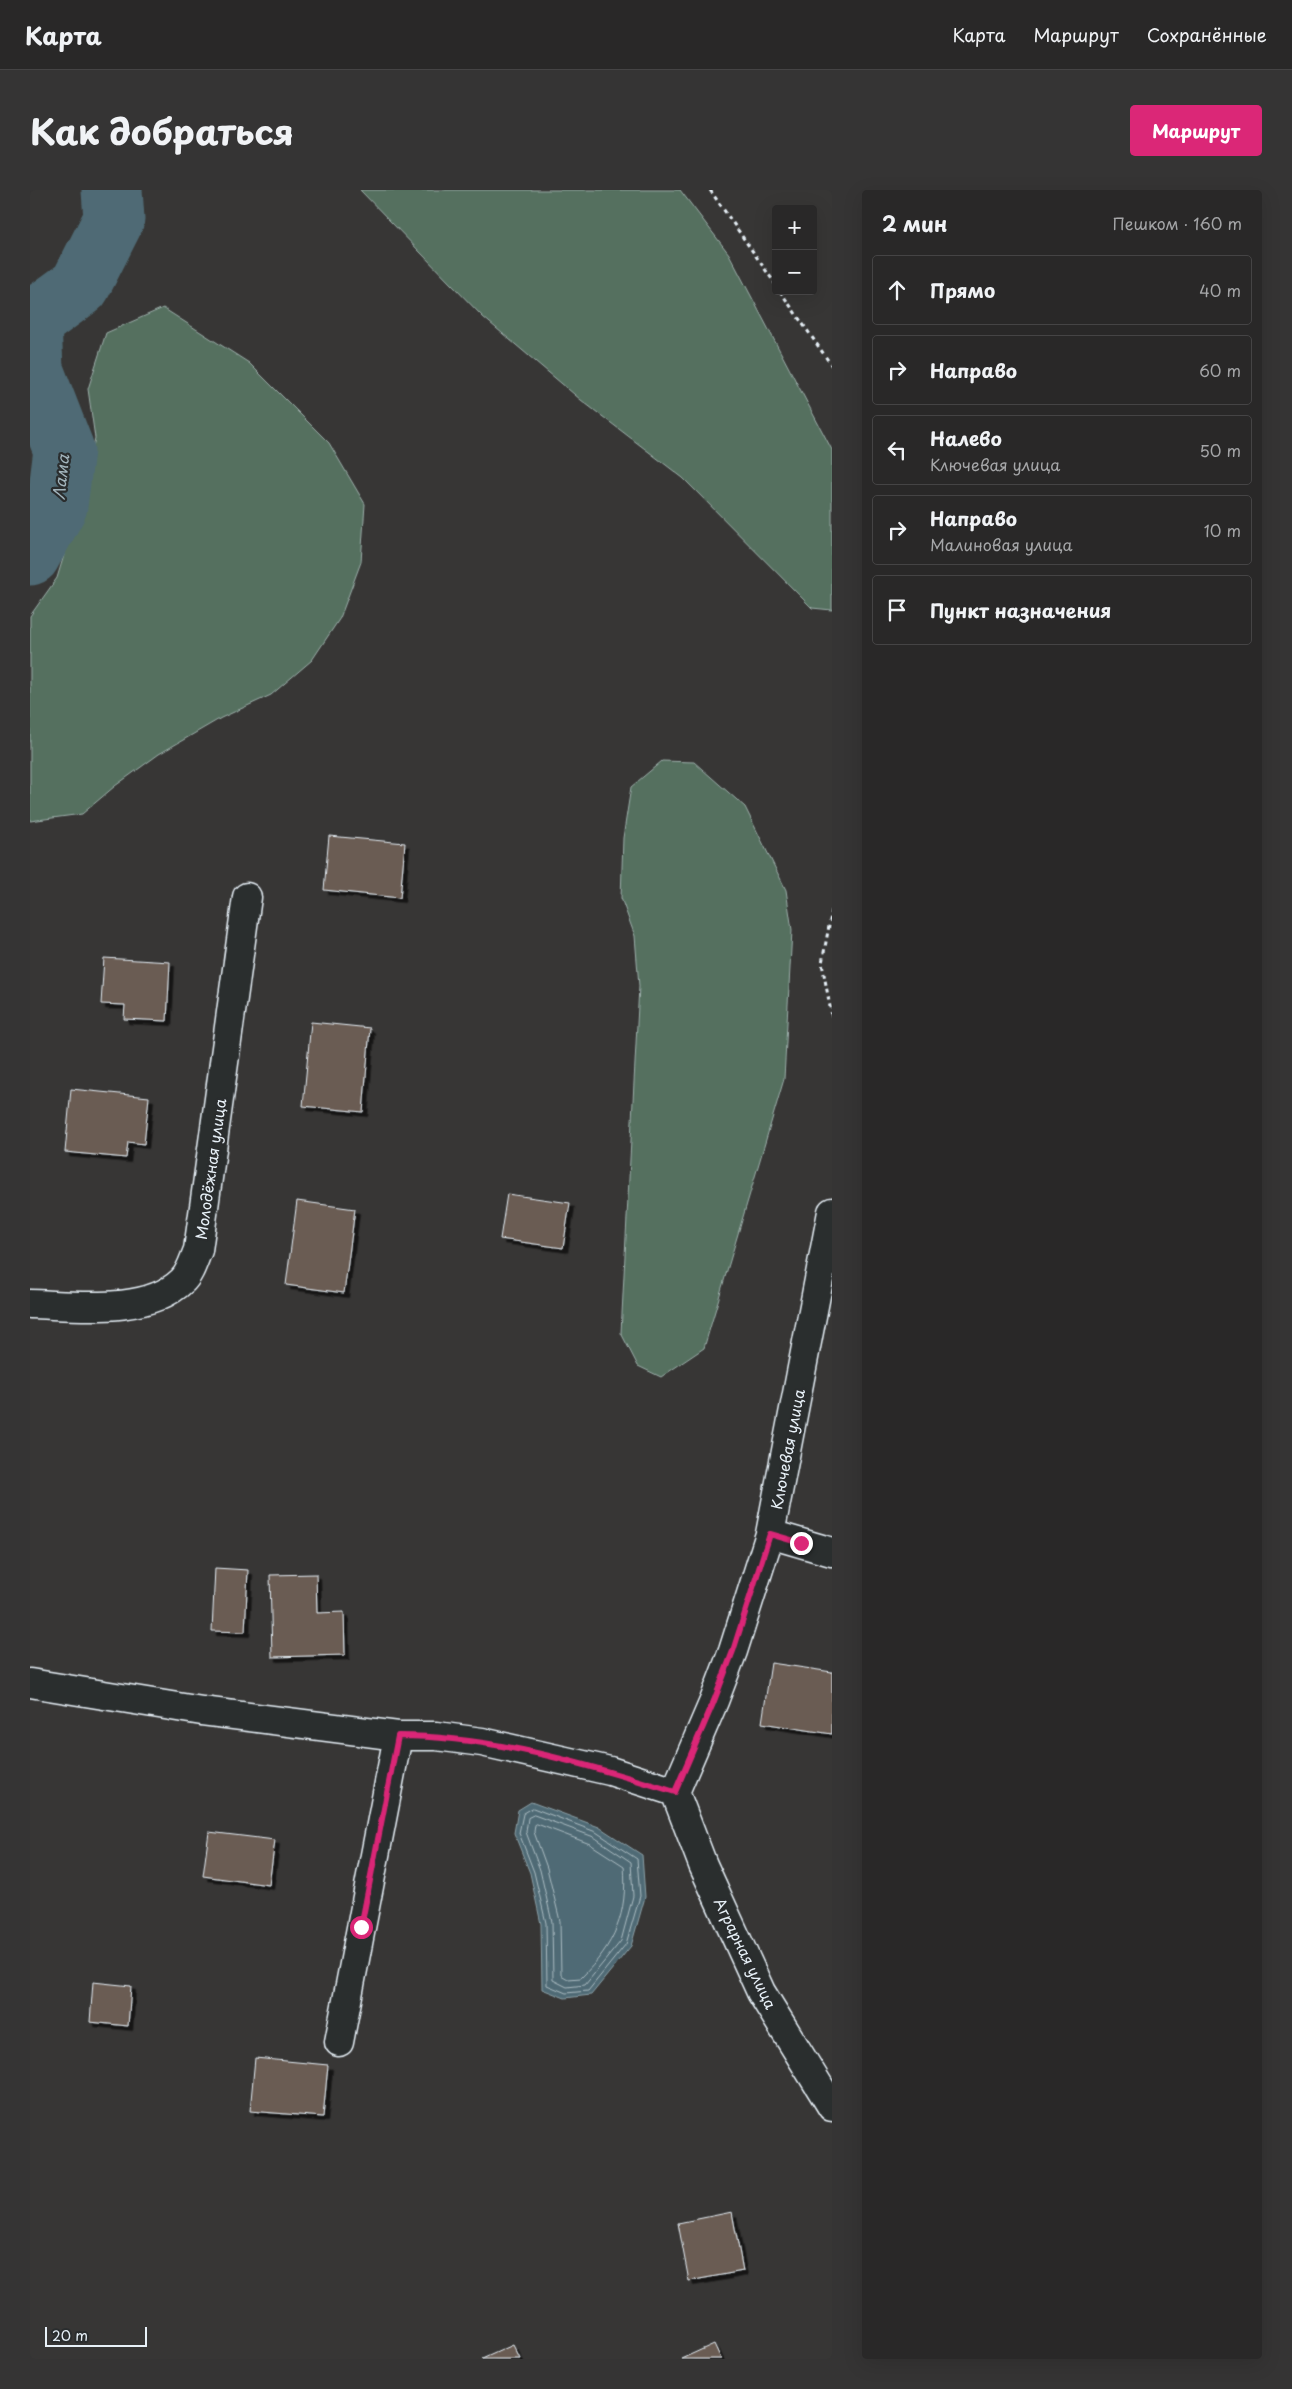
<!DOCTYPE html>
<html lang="ru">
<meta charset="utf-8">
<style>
:root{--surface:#292828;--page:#353434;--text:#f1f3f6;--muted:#a5a6a8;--line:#454445;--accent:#db2777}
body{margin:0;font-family:"Playpen Sans",sans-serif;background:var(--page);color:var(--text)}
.controls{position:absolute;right:15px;top:15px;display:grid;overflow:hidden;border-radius:5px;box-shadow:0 5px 20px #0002}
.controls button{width:45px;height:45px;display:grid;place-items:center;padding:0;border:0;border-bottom:1px solid var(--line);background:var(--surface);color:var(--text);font:25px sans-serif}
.scale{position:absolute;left:15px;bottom:12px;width:102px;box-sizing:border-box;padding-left:5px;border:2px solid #e8f1f8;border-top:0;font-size:14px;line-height:18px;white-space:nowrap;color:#e8f1f8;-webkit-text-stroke:4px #2a2d2e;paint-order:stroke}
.stop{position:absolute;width:15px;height:15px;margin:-11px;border:4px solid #db2777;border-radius:50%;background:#fff}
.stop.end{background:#db2777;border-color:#fff;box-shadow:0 1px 5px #0008}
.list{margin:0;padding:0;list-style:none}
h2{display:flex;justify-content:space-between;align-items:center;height:65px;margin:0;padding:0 20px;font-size:21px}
h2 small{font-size:16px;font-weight:400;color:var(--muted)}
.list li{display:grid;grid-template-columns:32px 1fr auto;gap:15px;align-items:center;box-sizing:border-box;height:70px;margin:0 10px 10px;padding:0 10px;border:1px solid var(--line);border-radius:5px}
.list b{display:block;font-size:19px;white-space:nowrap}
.list p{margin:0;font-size:16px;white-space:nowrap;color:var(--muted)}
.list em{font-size:16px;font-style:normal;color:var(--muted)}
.icon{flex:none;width:28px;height:28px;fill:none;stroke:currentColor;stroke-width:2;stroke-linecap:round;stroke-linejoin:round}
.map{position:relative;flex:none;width:802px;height:2169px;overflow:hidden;border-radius:5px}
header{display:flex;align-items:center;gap:30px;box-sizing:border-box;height:70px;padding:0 25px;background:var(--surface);border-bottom:1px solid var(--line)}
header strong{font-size:24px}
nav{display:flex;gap:28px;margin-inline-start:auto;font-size:18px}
.intro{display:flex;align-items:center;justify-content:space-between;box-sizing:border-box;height:120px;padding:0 30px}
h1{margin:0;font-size:35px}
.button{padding:12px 22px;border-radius:5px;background:var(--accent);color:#fff;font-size:18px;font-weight:700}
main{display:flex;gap:30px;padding:0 30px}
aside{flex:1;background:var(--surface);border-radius:5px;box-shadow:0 5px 20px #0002}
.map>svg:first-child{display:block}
</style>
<header>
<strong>Карта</strong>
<nav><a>Карта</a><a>Маршрут</a><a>Сохранённые</a></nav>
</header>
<div class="intro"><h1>Как добраться</h1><a class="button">Маршрут</a></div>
<main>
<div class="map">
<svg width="802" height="2169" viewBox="0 0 802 2169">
<defs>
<filter id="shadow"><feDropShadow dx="4.5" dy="4.5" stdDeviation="0" flood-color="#0009"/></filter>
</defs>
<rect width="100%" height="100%" fill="#373635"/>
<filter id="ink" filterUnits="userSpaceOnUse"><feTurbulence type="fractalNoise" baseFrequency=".02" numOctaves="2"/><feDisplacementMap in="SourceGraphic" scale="10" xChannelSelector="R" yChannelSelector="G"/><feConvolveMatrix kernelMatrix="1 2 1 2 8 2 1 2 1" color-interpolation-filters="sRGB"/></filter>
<g filter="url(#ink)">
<path fill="#54705f" stroke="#9eb0ac" d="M330,0H650L699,64L802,260V420L782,418L653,288L551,210L453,127Z
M133,118L219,173L299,253L335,314L331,372L310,428L282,470L241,505L191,528L129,564L85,596L52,624L0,631V426L27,388L51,310L65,248L58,199L76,143Z
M632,571L664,572L715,617L756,700L762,740L754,889L674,1158L631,1187L608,1176L591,1143L609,796L605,746L591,708L593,648L601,597Z"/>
<path fill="#4f6b74" stroke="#8ca1a9" d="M501,1612L569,1637L612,1665L615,1707L601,1756L561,1805L535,1808L512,1799L511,1734L500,1683L484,1643L488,1620Z"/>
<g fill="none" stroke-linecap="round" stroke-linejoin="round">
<path stroke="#abbbc3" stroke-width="1" d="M503,1618L566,1642L607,1669L610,1706L596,1754L558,1801L536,1803L517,1795L516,1733L504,1682L489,1643L493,1624Z
M504,1625L564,1647L601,1672L603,1706L591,1751L555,1795L537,1797L523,1790L522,1732L510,1680L496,1642L498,1628Z
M507,1634L560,1654L594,1676C598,1724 585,1754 551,1788L538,1789L531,1785L530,1731L517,1678L504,1642L505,1635Z"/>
<path stroke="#4f6b74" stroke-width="61" d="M0,365L27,316L34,260L3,180L1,132L50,96L84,29L82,0"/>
</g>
<path fill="#6a5b52" stroke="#e8f1f8" filter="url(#shadow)" d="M299,646L375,653L370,708L294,700Z
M74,768L140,772L137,831L94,829L95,815L71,814Z
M281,832L340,838L333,922L273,916Z
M41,899L119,907L114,954L98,952L96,968L35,962Z
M477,1004L540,1013L533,1058L470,1049Z
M267,1011L325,1019L314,1103L256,1095Z
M185,1378L218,1380L215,1442L182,1441Z
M286,1384L287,1423L314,1422L315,1465L242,1467L240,1385Z
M741,1473L802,1482V1544L732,1533Z
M179,1642L245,1650L239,1695L173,1686Z
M63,1792L101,1796L98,1836L60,1832Z
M225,1868L298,1875L293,1927L220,1921Z
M702,2022L713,2081L659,2091L648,2033Z
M684,2154L691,2169H651Z
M483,2155L490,2169H452Z"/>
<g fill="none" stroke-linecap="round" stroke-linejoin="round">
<g stroke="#e8f1f8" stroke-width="31">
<path id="minor" d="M0,1114C45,1115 117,1125 152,1091C160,1084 164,1069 168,1060L217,707
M740,1344L802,1362
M0,1493L172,1521L368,1546H406L452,1552L580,1581L645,1602
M645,1602L684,1511L703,1461L740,1344L802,1022
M645,1602L673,1675L731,1802L802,1917
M309,1852L368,1546"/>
</g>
<path stroke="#e8f1f8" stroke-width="3" stroke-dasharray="4 4" stroke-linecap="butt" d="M680,0L746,95
M750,101L802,176
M802,720L792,773L802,828"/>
<use href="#minor" stroke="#2a2d2e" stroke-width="28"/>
</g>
</g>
<g fill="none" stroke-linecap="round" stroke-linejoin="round" filter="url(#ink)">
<path stroke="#db2777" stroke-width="6" d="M331,1737L368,1546C462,1546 556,1574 645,1602L684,1511L703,1461L740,1344L771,1353"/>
</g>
<g text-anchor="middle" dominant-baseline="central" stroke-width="4.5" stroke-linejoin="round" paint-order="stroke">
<g font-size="15" fill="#e8f1f8" stroke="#2a2d2e">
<text transform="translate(180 979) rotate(-82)">Молодёжная улица</text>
<text transform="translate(757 1259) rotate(-79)">Ключевая улица</text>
<text transform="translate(716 1763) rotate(64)">Аграрная улица</text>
</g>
<g font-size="16" font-style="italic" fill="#a3b5bd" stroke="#2a2d2e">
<text transform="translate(30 287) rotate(-84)">Лама</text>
</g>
</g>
</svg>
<div class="controls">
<button>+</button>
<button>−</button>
</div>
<div class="scale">20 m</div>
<div class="stop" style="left:331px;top:1737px"></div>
<div class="stop end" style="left:771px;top:1353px"></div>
</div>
<aside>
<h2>2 мин<small>Пешком · 160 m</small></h2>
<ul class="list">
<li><svg class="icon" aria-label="ahead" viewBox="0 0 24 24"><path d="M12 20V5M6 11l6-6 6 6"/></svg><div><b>Прямо</b></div><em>40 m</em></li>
<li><svg class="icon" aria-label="right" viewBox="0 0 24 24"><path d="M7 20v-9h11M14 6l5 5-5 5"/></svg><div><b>Направо</b></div><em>60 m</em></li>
<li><svg class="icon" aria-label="left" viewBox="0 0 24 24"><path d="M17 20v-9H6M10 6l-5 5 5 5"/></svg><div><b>Налево</b><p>Ключевая улица</p></div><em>50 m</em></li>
<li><svg class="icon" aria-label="right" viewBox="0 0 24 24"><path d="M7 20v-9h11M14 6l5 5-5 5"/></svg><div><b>Направо</b><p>Малиновая улица</p></div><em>10 m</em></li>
<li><svg class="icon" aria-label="arrive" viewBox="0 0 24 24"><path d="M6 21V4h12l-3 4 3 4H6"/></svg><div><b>Пункт назначения</b></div></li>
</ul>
</aside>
</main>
